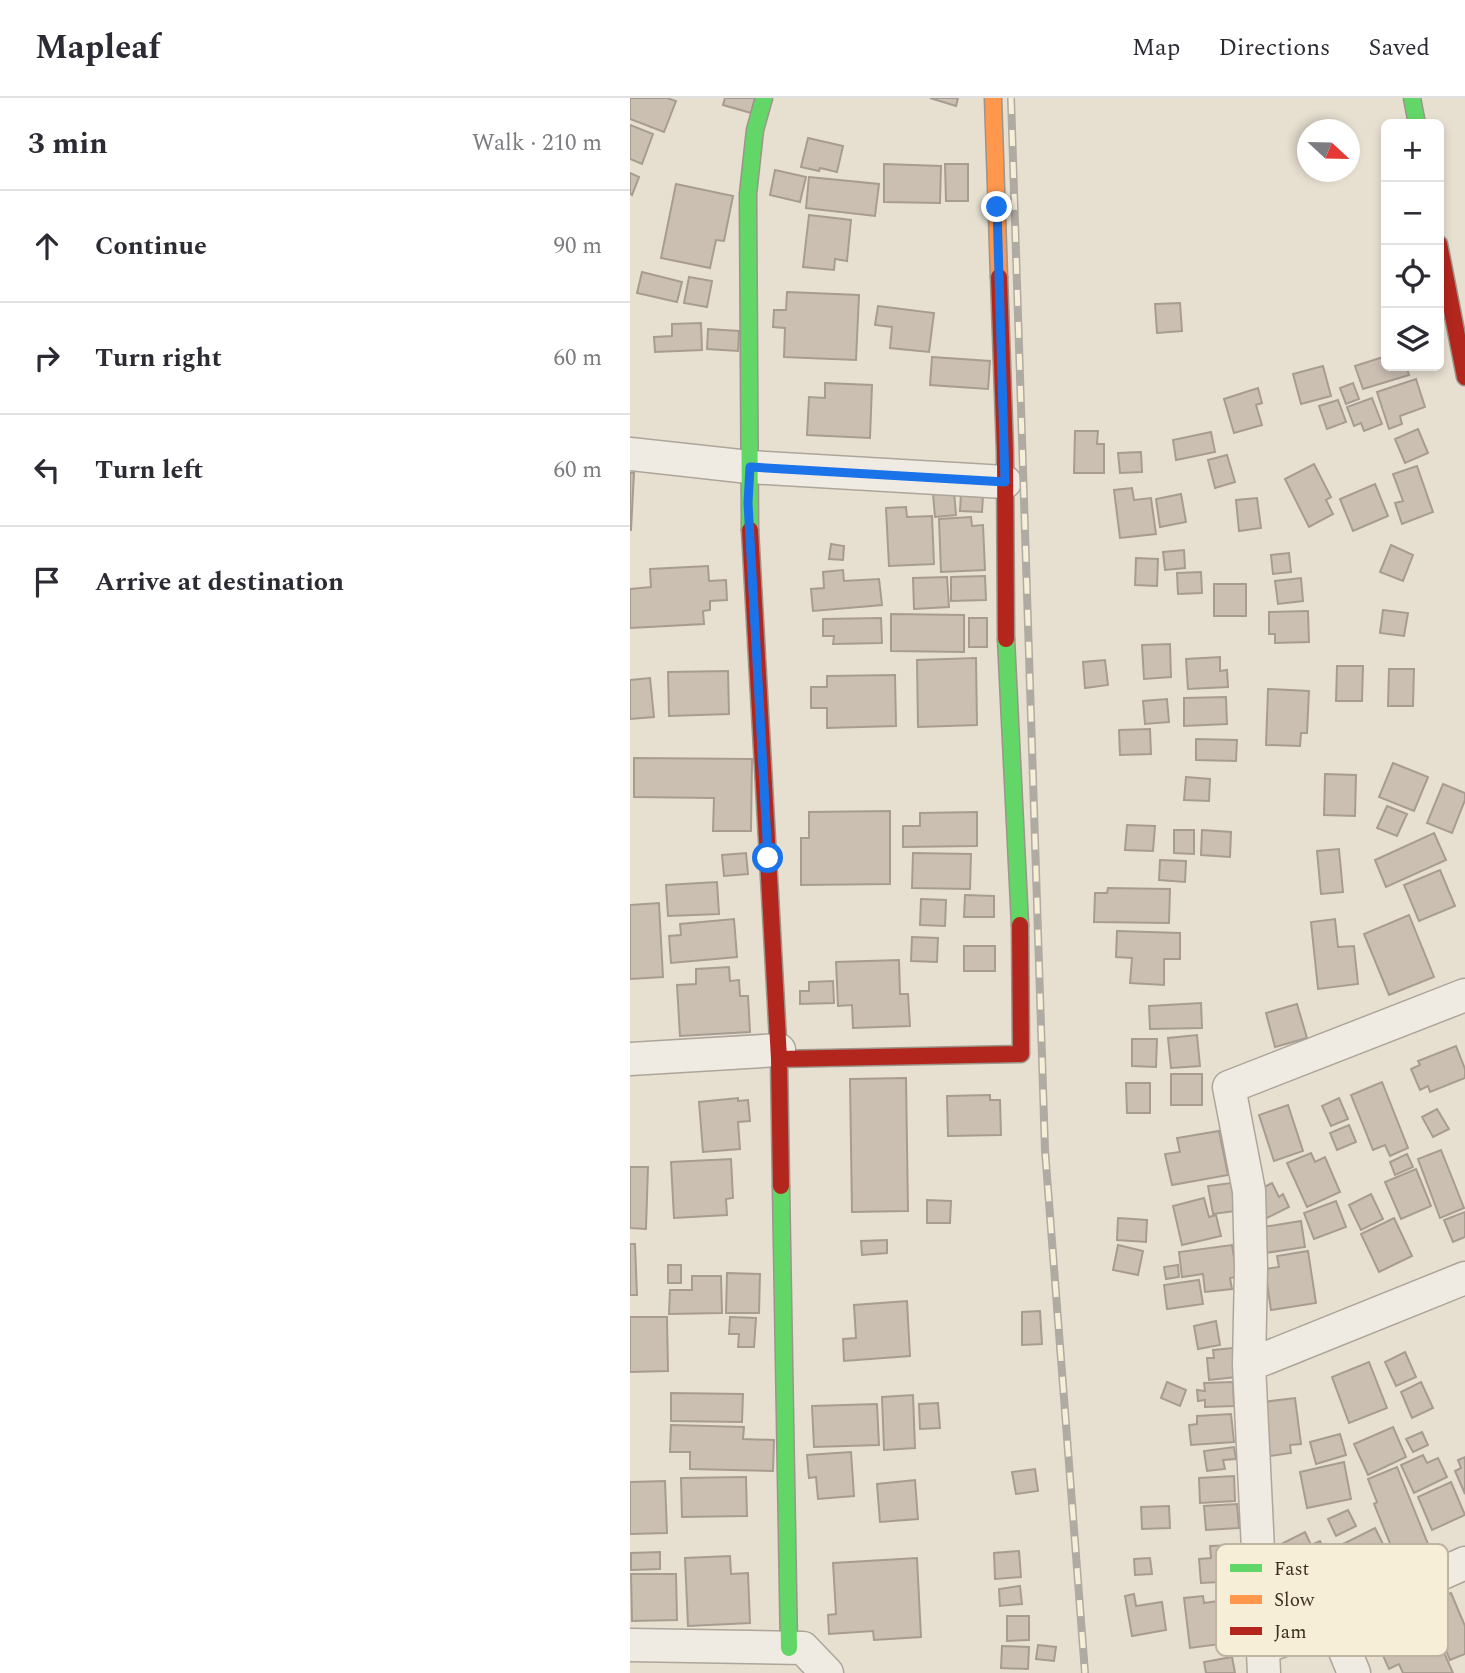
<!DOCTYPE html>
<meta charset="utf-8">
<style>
:root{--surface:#fff;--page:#f7f7f7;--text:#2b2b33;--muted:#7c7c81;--line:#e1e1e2}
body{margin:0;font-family:Spectral,serif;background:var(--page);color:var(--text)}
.controls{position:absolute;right:21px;top:21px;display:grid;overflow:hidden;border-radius:10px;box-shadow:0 4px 10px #0003}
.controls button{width:63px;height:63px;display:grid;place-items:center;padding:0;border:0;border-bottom:2px solid var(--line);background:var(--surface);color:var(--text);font:35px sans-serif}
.compass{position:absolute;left:667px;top:21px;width:63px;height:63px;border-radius:50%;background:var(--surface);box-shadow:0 4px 10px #0003;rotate:112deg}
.stop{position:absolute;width:21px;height:21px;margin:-16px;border:5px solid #1a73e8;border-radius:50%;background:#fff}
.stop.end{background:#1a73e8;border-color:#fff;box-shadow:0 2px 7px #0008}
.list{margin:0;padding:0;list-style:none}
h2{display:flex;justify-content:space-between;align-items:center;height:91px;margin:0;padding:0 28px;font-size:30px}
h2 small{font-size:23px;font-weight:400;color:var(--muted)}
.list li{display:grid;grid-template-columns:46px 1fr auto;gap:21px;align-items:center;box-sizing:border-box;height:112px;padding:0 28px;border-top:2px solid var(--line)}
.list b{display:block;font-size:26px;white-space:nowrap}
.list em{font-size:23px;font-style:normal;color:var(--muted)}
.icon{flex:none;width:38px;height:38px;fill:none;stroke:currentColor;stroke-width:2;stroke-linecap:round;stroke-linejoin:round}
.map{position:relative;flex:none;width:835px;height:1575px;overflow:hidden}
header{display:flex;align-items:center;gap:42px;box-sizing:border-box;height:98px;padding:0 35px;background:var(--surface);border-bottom:2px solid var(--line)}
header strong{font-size:33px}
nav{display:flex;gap:38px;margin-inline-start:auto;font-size:24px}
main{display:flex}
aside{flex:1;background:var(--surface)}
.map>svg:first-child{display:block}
</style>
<header>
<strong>Mapleaf</strong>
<nav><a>Map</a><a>Directions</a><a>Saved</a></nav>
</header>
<main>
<aside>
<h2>3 min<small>Walk · 210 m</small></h2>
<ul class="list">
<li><svg class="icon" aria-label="ahead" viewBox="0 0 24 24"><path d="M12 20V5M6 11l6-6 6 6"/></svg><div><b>Continue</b></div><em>90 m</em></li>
<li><svg class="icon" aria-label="right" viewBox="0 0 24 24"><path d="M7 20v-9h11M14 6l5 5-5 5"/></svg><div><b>Turn right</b></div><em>60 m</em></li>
<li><svg class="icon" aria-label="left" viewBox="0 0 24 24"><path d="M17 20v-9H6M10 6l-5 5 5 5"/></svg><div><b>Turn left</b></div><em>60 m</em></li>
<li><svg class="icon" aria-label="arrive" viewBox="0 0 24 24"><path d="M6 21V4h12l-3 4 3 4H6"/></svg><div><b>Arrive at destination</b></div></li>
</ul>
</aside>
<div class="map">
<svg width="835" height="1575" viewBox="0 0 835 1575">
<rect width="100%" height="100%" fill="#e7e0d1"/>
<path fill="#cbbfb2" stroke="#a89c90" stroke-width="2" d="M0,0H37L46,3L34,34L0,21Z
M95,0H125L121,15L93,7Z
M300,0H328L326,8Z
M0,27L23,36L12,66L0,61Z
M178,40L213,48L207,74L190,70L189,73L171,69Z
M254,66L311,68L310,105L254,104Z
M315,66H338V103H316Z
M145,72L176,79L170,104L140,97Z
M0,75L9,79L2,97L0,96Z
M179,79L249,86L245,118L176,110Z
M46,86L103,98L94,143L86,142L80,170L31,160Z
M179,117L221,122L217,163L205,161L204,172L173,169Z
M12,174L52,184L47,204L7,195Z
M59,179L82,183L77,209L54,205Z
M157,194L229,197L226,262L154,259L155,230L143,229L144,212H156Z
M550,205L552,233L527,235L525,206Z
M248,208L304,215L299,254L260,250L262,229L245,227Z
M71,225L72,252L25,254L24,239L42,238V226Z
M78,231L109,233L108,253L77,251Z
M756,258V268H776L779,277L733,291L725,268Z
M302,259L360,263L358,291L300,287Z
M693,268L701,298L671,306L663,276Z
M786,281L795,309L770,318L772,326L759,331L747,294Z
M195,285L242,287L240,340L177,337L179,299L195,300Z
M723,285L729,301L716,306L710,290Z
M628,290L632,305L626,307L632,327L604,335L594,301Z
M742,300L752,326L734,333L731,325L724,328L717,309Z
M708,302L716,324L697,331L689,308Z
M788,331L798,355L775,365L765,341Z
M445,333H468L467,346H474V375H444Z
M581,334L585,354L546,362L543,342Z
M511,354L512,374L490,375L488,355Z
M597,357L605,384L585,390L578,362Z
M684,366L701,399L696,402L703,416L679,429L655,381Z
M787,368L803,414L772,426L765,405L773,403L763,376Z
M0,375H4L1,432H0Z
M745,386L758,418L723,433L710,401Z
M502,390L504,402L521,400L526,436L490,440L484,392Z
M324,394L326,417L305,419L303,396Z
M331,396L353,397L352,414L330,413Z
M551,396L556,424L530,429L526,401Z
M627,400L631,430L609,433L606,402Z
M276,409L277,419L302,418L304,466L259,468L256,410Z
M341,419L342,428L353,427L355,472L311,474L309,421Z
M201,446L214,448L213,462L199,461Z
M761,447L783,457L773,483L750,474Z
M554,452L555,470L535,472L533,454Z
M659,455L661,474L643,476L641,457Z
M506,460L528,461L527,488L505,487Z
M78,468L79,483L96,482L97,502L80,503V512L73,513L74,526L0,530V491L21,489L20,471Z
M213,472L214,483L249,481L252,507L183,513L181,491L194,490L193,474Z
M571,474L572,495L548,496L547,475Z
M355,478L356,502L321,503V479Z
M317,479L319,509L284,511L283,480Z
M671,480L673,503L648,506L645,483Z
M584,486H616V518H584Z
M753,512L778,515L774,538L750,535Z
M678,513L679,544L645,545V536H639V514Z
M261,516L334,517V554L261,553Z
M251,520L252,545L203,546L204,538H193V521Z
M339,520H357V549H339Z
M540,546L541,579L514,581L512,547Z
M590,559V573L597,572L598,589L558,591L556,561Z
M346,560L347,627L288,629L287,562Z
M475,562L478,587L455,590L453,564Z
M707,568H733L732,603H706Z
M759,571H784L783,608H758Z
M98,573L99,616L39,618L38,574Z
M265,577L266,628L197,630V610H181V589H197V578Z
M20,580L24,619L0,621V582Z
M638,591L679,593L677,635H671L670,648L636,647Z
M596,599L597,626L554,628V600Z
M537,601L539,624L515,626L513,603Z
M520,631L521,656L490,657L489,632Z
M566,641L607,642L606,663L566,662Z
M4,660L122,661L121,733H83L84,700L4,699Z
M763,665L798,679L784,713L749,699Z
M695,676L726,677L725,718L694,717Z
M556,679L580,681L579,703L554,702Z
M813,686L835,695V702L822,735L797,725Z
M757,708L777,716L767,738L747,730Z
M260,713V786L171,787V740H179V714Z
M347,714V748L273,749V728H290V715Z
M497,727L525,728L523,753L495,752Z
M544,732H564V756L544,755Z
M572,732L601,734L600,759L571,757Z
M804,735L816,762L756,789L745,762Z
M709,751L713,794L691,796L687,753Z
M116,755L118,776L94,778L92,757Z
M283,755L341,756L340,791L282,790Z
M530,762L556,763L555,784L529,782Z
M810,772L825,808L789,823L774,787Z
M87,784L89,816L38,818L36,787Z
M478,790L540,791L539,825L464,824L465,795H477Z
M335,797L364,798V819H334Z
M291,801L316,802L315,828L290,827Z
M29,805L33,879L0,881V807Z
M779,817L804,879L759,897L734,836Z
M104,821L107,859L41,865L39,838L51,837L50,826Z
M705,821L708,849L724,848L728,886L688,891L681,824Z
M487,833L550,835V861H534V887L500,885L502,860L486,859Z
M282,839L308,840L307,864L281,863Z
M334,848H365V873H334Z
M269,862L270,896H278L280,928L223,930L222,907L208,908L206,864Z
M99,869L100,883L109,882L110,898H118L120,934L50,938L47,887L66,886V871Z
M203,883L204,905L170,906V893H179V884Z
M571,905L572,930L520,931L519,908Z
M667,906L677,940L645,949L636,915Z
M567,937L570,968L541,970L538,940Z
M502,941H527L526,969L502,968Z
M826,948L835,971V980L800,994L798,988L790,992L781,971L790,967L788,963Z
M541,976H572V1007H541Z
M276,980L278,1113L222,1114L220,981Z
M752,984L778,1050L760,1058L755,1047L743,1052L721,997Z
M496,985H520V1015H497Z
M360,997V1002H370L371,1037L318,1038L317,998Z
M108,1000V1003L118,1002L120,1023L108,1024L110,1051L73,1054L69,1004Z
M709,1000L718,1021L701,1028L692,1008Z
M658,1007L673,1053L644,1063L629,1017Z
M807,1011L819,1031L803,1039L792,1019Z
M719,1027L726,1044L707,1052L700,1035Z
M589,1033L598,1077L542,1087L535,1056L550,1054L547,1040Z
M811,1052L834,1110L810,1120L788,1061Z
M681,1055L685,1064L695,1059L710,1094L677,1109L657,1065Z
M777,1056L783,1069L765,1077L760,1064Z
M101,1061L103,1100L96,1101L97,1117L44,1120L41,1064Z
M0,1069H18L16,1131L0,1130Z
M786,1071L801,1108L771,1121L755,1084Z
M601,1085L606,1113L583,1116L578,1088Z
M642,1085L649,1099L653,1096L659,1109L637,1120L625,1094Z
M741,1096L753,1121L731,1132L719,1107Z
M574,1100L579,1119L586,1117L591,1138L552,1147L543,1108Z
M297,1102L321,1103L320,1125H297Z
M706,1103L716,1129L684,1141L674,1115Z
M835,1114V1139L823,1144L814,1122Z
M488,1120L517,1122L516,1144L487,1142Z
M764,1120L782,1158L749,1174L731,1136Z
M671,1123L675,1149L636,1155L633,1129Z
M257,1142V1155L232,1157L231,1143Z
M0,1146H5L7,1197H0Z
M488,1147L513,1153L508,1177L483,1172Z
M602,1147L607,1179L600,1180L602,1191L575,1194L573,1176L552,1179L549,1154Z
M678,1153L686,1205L641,1212L635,1171L649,1169L647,1158Z
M38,1167H51V1185H38Z
M548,1167L549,1179L536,1181L534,1169Z
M97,1175L130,1176L129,1215H96Z
M62,1178H91L92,1215L39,1216L40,1192H62Z
M569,1182L573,1206L537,1211L534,1187Z
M277,1203L280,1258L214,1263L213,1241L226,1240L224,1207Z
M410,1213L412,1246L392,1247V1214Z
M0,1219H37L38,1273L0,1274Z
M100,1219L126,1220L124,1249H108L109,1236H99Z
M586,1223L590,1247L568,1251L564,1228Z
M603,1250L606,1279L579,1282L577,1260H584L583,1252Z
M775,1254L786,1279L766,1288L755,1264Z
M739,1264L757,1310L719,1325L702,1279Z
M537,1284L556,1292L550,1308L531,1300Z
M603,1284L604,1308L575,1309V1302L568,1303L567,1292L575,1293L574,1285Z
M791,1284L803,1310L782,1320L771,1294Z
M41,1295L113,1296L112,1324L41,1323Z
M283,1297L285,1350L254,1352L252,1299Z
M665,1300L671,1346L660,1347L661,1355L640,1358L633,1304Z
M308,1305L310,1330L290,1331L289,1306Z
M247,1306L249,1347L184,1349L182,1308Z
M601,1316L604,1344L561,1347L559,1327L567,1326V1318Z
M41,1327L114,1329L113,1341L144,1342L143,1373L60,1371V1354H40Z
M763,1329L776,1359L738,1377L724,1346Z
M792,1334L798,1347L783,1354L776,1341Z
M710,1336L716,1357L686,1366L680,1344Z
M604,1349L606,1361L593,1362L595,1371L577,1373L574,1353Z
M221,1354L224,1398L188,1401L186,1379L179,1380L177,1357Z
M793,1357L797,1365L808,1360L817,1379L784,1395L771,1367Z
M835,1359V1396L825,1373L831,1370L828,1362Z
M714,1364L721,1401L677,1410L670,1374Z
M767,1369L802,1456L770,1470L744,1406L747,1404L738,1381Z
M405,1371L408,1393L386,1396L382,1374Z
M604,1378L605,1403L570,1405L569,1380Z
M116,1379L117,1418L52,1419L51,1380Z
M285,1382L288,1421L250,1424L247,1386Z
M35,1383L37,1435L0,1436V1384Z
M821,1384L835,1417L802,1432L788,1399Z
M607,1406L609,1430L576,1432L574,1408Z
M539,1408L540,1430L512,1431L511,1409Z
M718,1412L726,1428L706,1438L698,1421Z
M745,1430L767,1474L722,1496L701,1452Z
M675,1434L681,1447L690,1443L709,1481L677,1497L669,1481L658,1486L641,1451Z
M607,1447L609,1483L571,1485L569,1461L581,1460L580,1448Z
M389,1453L391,1479L365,1481L364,1455Z
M30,1454V1471L1,1472V1455Z
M100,1458L101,1476L118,1475L120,1525L58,1528L55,1460Z
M287,1460L291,1539L244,1542L243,1533L199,1536L198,1517L206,1516L203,1465Z
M520,1460L522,1476L505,1477L504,1461Z
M1,1476H46L47,1522L2,1523Z
M390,1488L392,1506L370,1508L369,1491Z
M821,1495L835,1528V1556L820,1562L796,1505Z
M504,1496L506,1508L532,1504L536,1532L502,1538L495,1498Z
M573,1498L574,1505L609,1500L614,1543L560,1550L554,1500Z
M793,1507L823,1575H773L769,1566L759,1571L741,1531Z
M377,1518H399V1542L377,1543Z
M408,1547L426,1549L424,1563L406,1561Z
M372,1548L399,1549L398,1571L371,1570Z
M602,1559L605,1575H576L574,1564Z"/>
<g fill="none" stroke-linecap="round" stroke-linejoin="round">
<g stroke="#ada599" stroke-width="35">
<path id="street" d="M0,356L119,369L375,384
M0,961L149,952
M619,1267L835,1180
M703,1524L724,1575
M0,1547L173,1550L197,1575
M632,1550L703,1524L835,1465
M634,1575L619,1267L621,1170L619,1093L599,989L835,897"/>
</g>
<g stroke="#9c958a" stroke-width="19">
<path id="fast" d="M782,0L787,26
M120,432L118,96L125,32L134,0
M376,541L390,827
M151,1088L159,1550"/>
</g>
<g stroke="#9c958a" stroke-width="19">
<path id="slow" d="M363,0L369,179"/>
</g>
<g stroke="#9c958a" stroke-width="19">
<path id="jam" d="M809,146L835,279
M369,179L375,354L376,541
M120,432L149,961
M151,1088L149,961L391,956L390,827"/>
</g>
<use href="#street" stroke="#efebe3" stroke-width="32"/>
<use href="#fast" stroke="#63d668" stroke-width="16"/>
<use href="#slow" stroke="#ff974d" stroke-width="16"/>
<use href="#jam" stroke="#b3261e" stroke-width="16"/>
<g stroke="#afaaa2" stroke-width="8">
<path id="rail" d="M381,0L415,1052L455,1575"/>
</g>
<use href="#rail" stroke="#f7eed8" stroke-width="5" stroke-dasharray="16" stroke-linecap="butt"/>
</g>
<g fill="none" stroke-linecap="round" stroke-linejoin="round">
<path stroke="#1a73e8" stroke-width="9" d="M138,760L118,405L120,369L375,384L367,109"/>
</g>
<rect x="586" y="1446" width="232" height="112" rx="10" fill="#f7eed8" stroke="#bfb4a1" stroke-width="2"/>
<rect x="600" y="1466" width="32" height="8" fill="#63d668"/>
<rect x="600" y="1497" width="32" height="9" fill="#ff974d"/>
<rect x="600" y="1529" width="32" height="8" fill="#b3261e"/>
<g font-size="19" fill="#3d2e20">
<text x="644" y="1477">Fast</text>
<text x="644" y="1508">Slow</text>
<text x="644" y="1540">Jam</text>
</g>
</svg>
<div class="controls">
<button>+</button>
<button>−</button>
<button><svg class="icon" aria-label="locate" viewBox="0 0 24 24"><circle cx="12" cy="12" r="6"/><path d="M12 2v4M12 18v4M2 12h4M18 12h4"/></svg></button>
<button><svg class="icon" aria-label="layers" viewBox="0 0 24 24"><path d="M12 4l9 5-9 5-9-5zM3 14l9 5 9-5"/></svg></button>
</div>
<svg class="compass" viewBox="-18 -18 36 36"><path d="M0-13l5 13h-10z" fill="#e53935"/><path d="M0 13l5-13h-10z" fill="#7c7c81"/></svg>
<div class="stop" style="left:138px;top:760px"></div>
<div class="stop end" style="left:367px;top:109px"></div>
</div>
</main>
